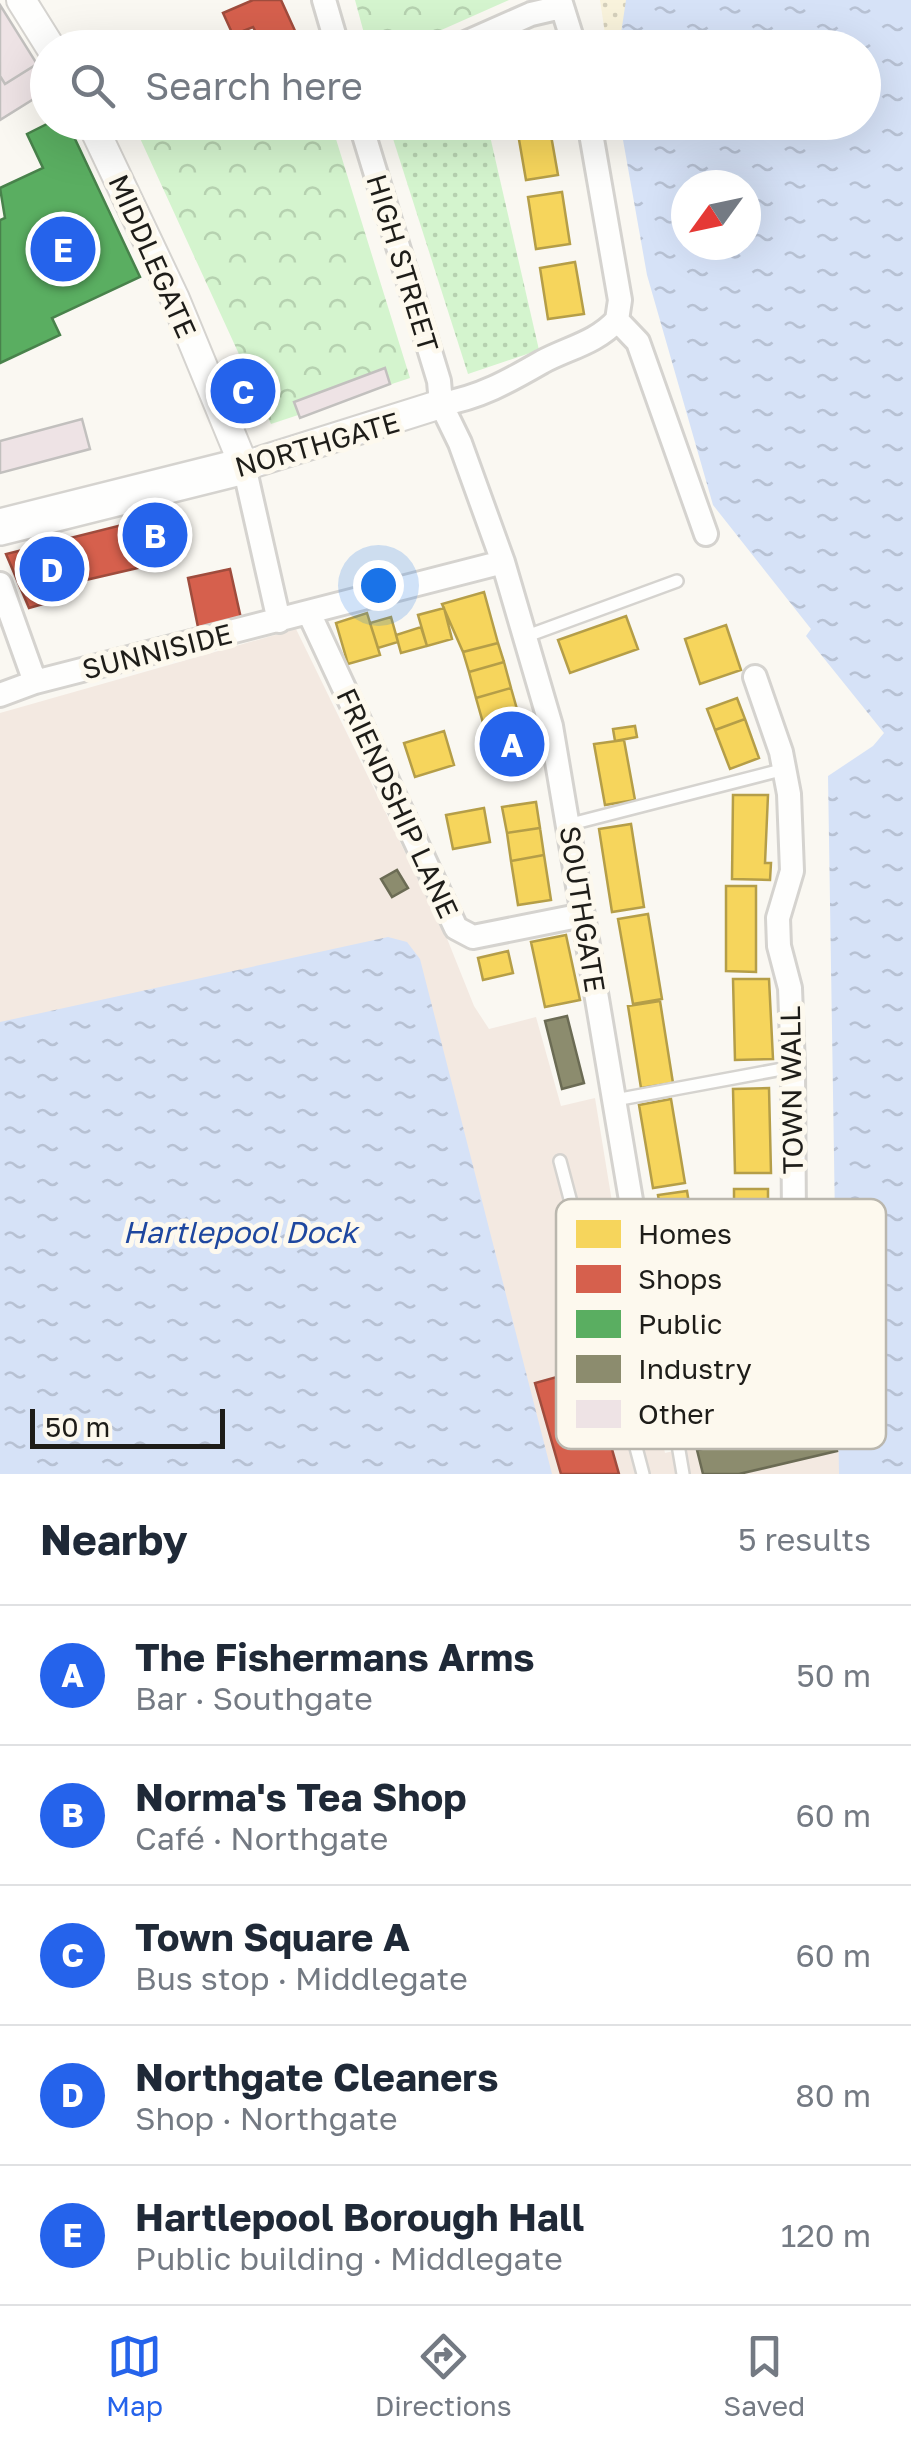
<!DOCTYPE html>
<meta charset="utf-8">
<style>
:root{--surface:#fff;--page:#f6f6f7;--text:#1f2937;--muted:#747a83;--line:#e0e1e3;--accent:#2563eb}
body{margin:0;font-family:"Golos Text",sans-serif;background:var(--page);color:var(--text)}
.compass{position:absolute;left:671px;top:170px;width:90px;height:90px;border-radius:50%;background:var(--surface);box-shadow:0 10px 40px #0002;rotate:237deg}
.scale{position:absolute;left:30px;bottom:25px;width:195px;box-sizing:border-box;padding-left:10px;border:5px solid #1e1d19;border-top:0;font-size:28px;line-height:35px;white-space:nowrap;color:#1e1d19;-webkit-text-stroke:8px #fdf9ee;paint-order:stroke}
.you{position:absolute;left:378px;top:585px;width:35px;height:35px;margin:-25px;border:8px solid #fff;border-radius:50%;background:#1a73e8;box-shadow:0 0 0 15px #1a73e833}
.badge{display:grid;place-items:center;width:65px;height:65px;border-radius:50%;background:var(--accent);color:#fff;font-size:32px;font-weight:700}
.pin{position:absolute;translate:-50% -50%;border:5px solid #fff;box-shadow:0 2px 10px #0006}
.list{margin:0;padding:0;list-style:none}
h2{display:flex;justify-content:space-between;align-items:center;height:130px;margin:0;padding:0 40px;font-size:42px}
h2 small{font-size:32px;font-weight:400;color:var(--muted)}
.list li{display:grid;grid-template-columns:65px 1fr auto;gap:30px;align-items:center;box-sizing:border-box;height:140px;padding:0 40px;border-top:2px solid var(--line)}
.list b{display:block;font-size:38px;white-space:nowrap}
.list p{margin:0;font-size:32px;white-space:nowrap;color:var(--muted)}
.list em{font-size:32px;font-style:normal;color:var(--muted)}
.icon{flex:none;width:55px;height:55px;fill:none;stroke:currentColor;stroke-width:2;stroke-linecap:round;stroke-linejoin:round}
.map{position:relative;flex:none;width:911px;height:1474px;overflow:hidden}
.search{position:absolute;background:var(--surface);box-shadow:0 10px 40px #0002;left:30px;right:30px;top:30px;height:110px;display:flex;align-items:center;gap:25px;box-sizing:border-box;padding:0 35px;border-radius:55px;color:var(--muted);font-size:38px}
.sheet{height:830px;background:var(--surface)}
nav{display:flex;justify-content:space-around;align-items:center;box-sizing:border-box;height:140px;border-top:2px solid var(--line);background:var(--surface);font-size:28px;color:var(--muted)}
nav a{display:grid;justify-items:center;gap:5px}
nav .on{color:var(--accent)}
.map>svg:first-child{display:block}
</style>
<div class="map">
<svg width="911" height="1474" viewBox="0 0 911 1474">
<defs>
<pattern id="grass-dots" width="8" height="8" patternUnits="userSpaceOnUse" patternTransform="scale(2.5)"><rect width="8" height="8" fill="#d4f4ce"/><path d="M2 2h.1M6 6h.1" fill="none" stroke="#b6d1b0" stroke-width="1.8" stroke-linecap="round"/></pattern>
<pattern id="forest-crowns" width="20" height="18" patternUnits="userSpaceOnUse" patternTransform="scale(2.5)"><rect width="20" height="18" fill="#d4f4ce"/><path d="M2 6a3 3 0 1 1 6 0M12 15a3 3 0 1 1 6 0" fill="none" stroke="#b6d1b0"/></pattern>
<pattern id="sand-dots" width="8" height="8" patternUnits="userSpaceOnUse" patternTransform="scale(2.5)"><rect width="8" height="8" fill="#f9f3dc"/><path d="M2 2h.1M6 6h.1" fill="none" stroke="#d5d0bc" stroke-width="1.8" stroke-linecap="round"/></pattern>
<pattern id="water-ripples" width="26" height="14" patternUnits="userSpaceOnUse" patternTransform="scale(2.5)"><rect width="26" height="14" fill="#d6e2f7"/><path d="M2 4q2-2 4 0t4 0M15 11q2-2 4 0t4 0" fill="none" stroke="#b7c1d3"/></pattern>
</defs>
<rect width="100%" height="100%" fill="#faf8f2"/>
<path fill="#f3e9e1" d="M296,629L446,936L474,1006L489,1029L536,1017L561,1106L595,1098L624,1275L665,1453L839,1411L911,1474H0V713Z"/>
<path fill="url(#grass-dots)" d="M388,123H487L539,350L468,374Z"/>
<path fill="url(#forest-crowns)" d="M355,0H509L403,47L368,48Z
M133,123H331L410,378L271,424Z"/>
<path fill="url(#sand-dots)" d="M600,0H693L689,47H607Z"/>
<path fill="url(#water-ripples)" fill-rule="evenodd" d="M626,0H911V1474H839L828,776L873,746L884,733L806,636L811,629L713,505L647,275L620,123L864,122V48L619,47ZM746,185V245H686V185Z
M388,937L407,942L420,959L552,1474H0V1022Z"/>
<path fill="#f6d55c" stroke="#b59e48" stroke-width="2.5" d="M549,124L558,175L526,180L517,128Z
M562,192L570,244L536,249L528,197Z
M575,262L584,314L548,319L540,268Z
M484,592L498,643L463,652L442,604Z
M444,608L452,639L427,646L418,615Z
M367,613L380,655L348,664L336,623Z
M626,616L638,649L570,673L558,640Z
M391,617L398,642L378,648L370,623Z
M726,625L741,670L700,684L685,639Z
M421,627L427,646L401,653L396,635Z
M498,643L504,662L469,672L463,652Z
M504,662L511,688L476,698L469,672Z
M511,688L522,727L487,737L476,698Z
M737,698L745,719L715,730L707,709Z
M745,719L759,758L730,769L715,730Z
M635,726L637,737L615,741L613,729Z
M444,731L454,765L415,777L404,743Z
M624,740L635,800L605,805L594,744Z
M733,795H768L765,863H771L770,880L732,879Z
M536,802L540,828L507,833L502,807Z
M484,808L490,842L453,849L446,815Z
M631,824L644,907L612,912L599,829Z
M540,828L544,855L511,861L507,833Z
M544,855L551,900L518,905L511,861Z
M726,886H756V972L726,971Z
M648,914L662,999L633,1004L618,919Z
M566,935L580,1000L545,1007L531,942Z
M508,951L513,973L483,980L478,958Z
M733,979H769L773,1059L735,1060Z
M660,1001L673,1083L641,1088L628,1006Z
M769,1088L771,1173H735L733,1089Z
M671,1099L685,1183L653,1188L639,1105Z
M734,1189H768V1276L734,1277Z
M687,1191L701,1276L672,1281L658,1195Z"/>
<path fill="#d6604d" stroke="#9f4c3d" stroke-width="2.5" d="M253,0H281L296,33L264,47L253,27L233,35L223,13Z
M174,512L180,543L140,553L142,567L47,589L50,602L29,608L6,554Z
M230,569L242,623L199,632L188,578Z
M529,725L536,750L494,762L487,737Z
M589,1368L619,1474H561L535,1383Z"/>
<path fill="#5aae61" stroke="#48824b" stroke-width="2.5" d="M51,122H67L140,277L52,318L60,335L0,363V220L5,218L0,188L43,168L27,134Z"/>
<path fill="#8c8c6e" stroke="#6b6b54" stroke-width="2.5" d="M397,870L408,888L392,897L381,879Z
M567,1016L584,1083L562,1089L545,1021Z
M813,1423H833L837,1451L739,1474H703L697,1450Z"/>
<path fill="#eee3e5" stroke="#c2c0be" stroke-width="2.5" d="M0,5L37,64L5,84L0,76Z
M37,64L48,81V90L0,120V76L5,84Z
M385,368L390,384L300,418L294,402Z
M82,419L90,449L0,473V441Z"/>
<g fill="none" stroke-linecap="round" stroke-linejoin="round">
<g stroke="#d5d3cf" stroke-width="16">
<path id="service" d="M527,636L677,581
M571,824L785,769
M615,1100L793,1067
M560,1161L643,1474
M675,1427L683,1474"/>
</g>
<g stroke="#d5d3cf" stroke-width="28">
<path id="minor" d="M324,0L338,48
M560,0L575,48
M454,48L531,14L561,7
M360,122L439,381L441,404L460,443L503,562L551,726L647,1295L675,1427L774,1401L795,1378L793,1067L790,988L779,946L778,918L792,871L789,794L781,752L755,677
M589,122L620,300L617,320
M617,320L638,342L706,534
M441,404C479,398 509,381 542,362C568,348 596,343 617,320
M244,466L279,621
M0,584L35,682
M309,613L456,928L473,937L583,915
M0,695L35,682L503,562"/>
</g>
<g stroke="#d5d3cf" stroke-width="32">
<path id="tertiary" d="M21,0L51,48
M91,122L175,299L244,466L441,404"/>
</g>
<g stroke="#d5d3cf" stroke-width="40">
<path id="primary" d="M0,527L244,466"/>
</g>
<use href="#service" stroke="#fefefd" stroke-width="11"/>
<use href="#minor" stroke="#fefefd" stroke-width="22"/>
<use href="#tertiary" stroke="#fefefd" stroke-width="28"/>
<use href="#primary" stroke="#fefefd" stroke-width="35"/>
</g>
<g text-anchor="middle" dominant-baseline="central" stroke-width="10" stroke-linejoin="round" paint-order="stroke">
<g font-size="28" fill="#1e1d19" stroke="#fdf9ee">
<text transform="translate(153 256) rotate(66)">MIDDLEGATE</text>
<text transform="translate(403 263) rotate(73)">HIGH STREET</text>
<text transform="translate(317 444) rotate(-16)">NORTHGATE</text>
<text transform="translate(157 651) rotate(-14)">SUNNISIDE</text>
<text transform="translate(398 803) rotate(65)">FRIENDSHIP LANE</text>
<text transform="translate(583 909) rotate(81)">SOUTHGATE</text>
<text transform="translate(791 1090) rotate(-91)">TOWN WALL</text>
</g>
<g font-size="30" font-style="italic" fill="#1e479f" stroke="#fdf9ee">
<text x="240" y="1232">Hartlepool Dock</text>
</g>
</g>
<rect x="556" y="1199" width="330" height="250" rx="15" fill="#fdf9ee" stroke="#bab7ae" stroke-width="2.5"/>
<rect x="576" y="1220" width="45" height="28" fill="#f6d55c"/>
<rect x="576" y="1265" width="45" height="28" fill="#d6604d"/>
<rect x="576" y="1310" width="45" height="28" fill="#5aae61"/>
<rect x="576" y="1355" width="45" height="28" fill="#8c8c6e"/>
<rect x="576" y="1400" width="45" height="28" fill="#eee3e5"/>
<g font-size="28" fill="#1e1d19">
<text x="638" y="1244">Homes</text>
<text x="638" y="1289">Shops</text>
<text x="638" y="1334">Public</text>
<text x="638" y="1379">Industry</text>
<text x="638" y="1424">Other</text>
</g>
</svg>
<svg class="compass" viewBox="-18 -18 36 36"><path d="M0-13l5 13h-10z" fill="#e53935"/><path d="M0 13l5-13h-10z" fill="#747a83"/></svg>
<div class="scale">50 m</div>
<div class="you"></div>
<div class="pin badge" style="left:512px;top:744px">A</div>
<div class="pin badge" style="left:155px;top:535px">B</div>
<div class="pin badge" style="left:243px;top:391px">C</div>
<div class="pin badge" style="left:52px;top:569px">D</div>
<div class="pin badge" style="left:63px;top:249px">E</div>
<div class="search"><svg class="icon" aria-label="search" viewBox="0 0 24 24"><circle cx="10" cy="10" r="6"/><path d="M15 15l6 6"/></svg>Search here</div>
</div>
<section class="sheet">
<h2>Nearby<small>5 results</small></h2>
<ul class="list">
<li><span class="badge">A</span><div><b>The Fishermans Arms</b><p>Bar · Southgate</p></div><em>50 m</em></li>
<li><span class="badge">B</span><div><b>Norma's Tea Shop</b><p>Café · Northgate</p></div><em>60 m</em></li>
<li><span class="badge">C</span><div><b>Town Square A</b><p>Bus stop · Middlegate</p></div><em>60 m</em></li>
<li><span class="badge">D</span><div><b>Northgate Cleaners</b><p>Shop · Northgate</p></div><em>80 m</em></li>
<li><span class="badge">E</span><div><b>Hartlepool Borough Hall</b><p>Public building · Middlegate</p></div><em>120 m</em></li>
</ul>
</section>
<nav>
<a class="on"><svg class="icon" aria-label="map" viewBox="0 0 24 24"><path d="M3 6l6-2 6 2 6-2v14l-6 2-6-2-6 2zM9 4v14M15 6v14"/></svg>Map</a>
<a><svg class="icon" aria-label="directions" viewBox="0 0 24 24"><path d="M12 3l9 9-9 9-9-9zM9 14v-3h6M13 9l2 2-2 2"/></svg>Directions</a>
<a><svg class="icon" aria-label="saved" viewBox="0 0 24 24"><path d="M7 4h10v16l-5-4-5 4z"/></svg>Saved</a>
</nav>
